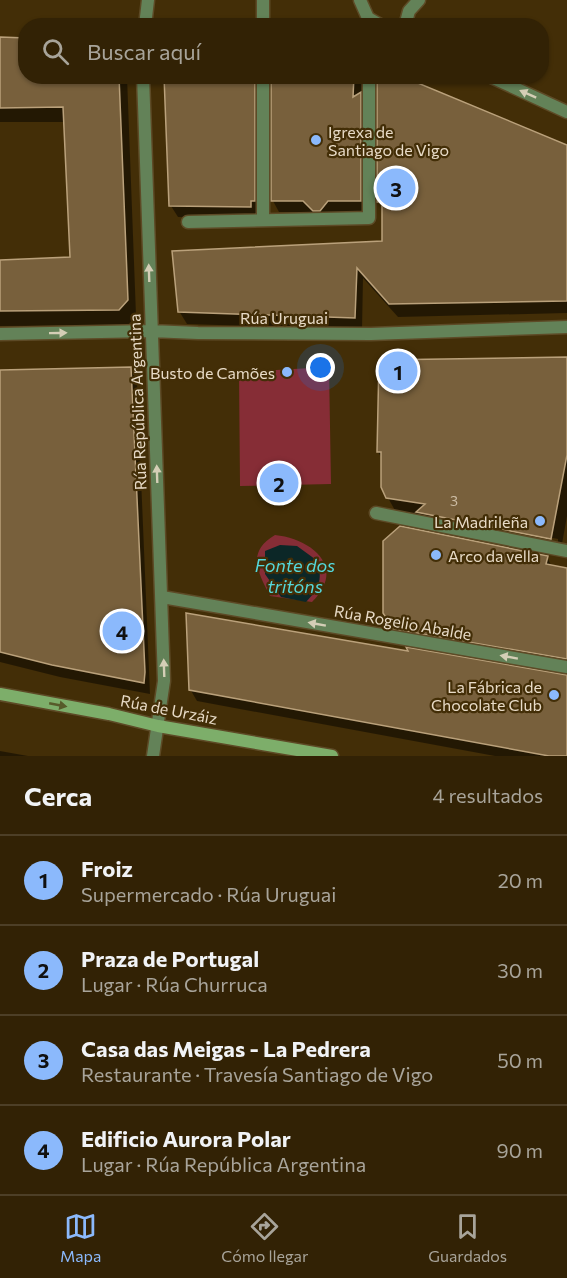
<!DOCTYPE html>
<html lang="es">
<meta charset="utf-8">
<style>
:root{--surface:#322205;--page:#3a2a0f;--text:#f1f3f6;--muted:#a8a49a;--line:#4d3f27;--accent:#8bb9fc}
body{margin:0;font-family:Commissioner,sans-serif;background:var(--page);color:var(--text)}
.you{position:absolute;left:321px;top:368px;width:21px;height:21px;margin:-15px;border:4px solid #fff;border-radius:50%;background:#1a73e8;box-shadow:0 0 0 9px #1a73e833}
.badge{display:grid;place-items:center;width:39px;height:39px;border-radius:50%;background:var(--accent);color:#111;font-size:20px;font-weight:700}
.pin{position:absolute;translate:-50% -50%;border:3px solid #fff;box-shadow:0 2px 6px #0006}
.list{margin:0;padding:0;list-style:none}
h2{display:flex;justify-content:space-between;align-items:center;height:78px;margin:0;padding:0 24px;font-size:26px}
h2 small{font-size:20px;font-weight:400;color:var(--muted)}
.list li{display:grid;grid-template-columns:39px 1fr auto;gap:18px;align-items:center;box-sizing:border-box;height:90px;padding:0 24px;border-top:2px solid var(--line)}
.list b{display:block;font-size:22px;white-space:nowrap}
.list p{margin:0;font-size:20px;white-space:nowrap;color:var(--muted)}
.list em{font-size:20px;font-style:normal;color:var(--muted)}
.icon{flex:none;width:33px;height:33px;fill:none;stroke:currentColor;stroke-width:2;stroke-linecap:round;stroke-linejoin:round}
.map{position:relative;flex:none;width:567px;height:756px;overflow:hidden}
.search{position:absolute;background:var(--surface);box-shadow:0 2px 4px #0004;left:18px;right:18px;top:18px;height:66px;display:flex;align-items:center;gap:15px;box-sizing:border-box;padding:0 21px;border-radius:24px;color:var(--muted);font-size:22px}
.sheet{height:438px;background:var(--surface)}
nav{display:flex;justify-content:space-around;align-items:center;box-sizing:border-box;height:84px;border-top:2px solid var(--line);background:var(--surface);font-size:16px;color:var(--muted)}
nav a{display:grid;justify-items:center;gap:3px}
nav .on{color:var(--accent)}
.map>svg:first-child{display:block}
</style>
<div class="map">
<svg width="567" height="756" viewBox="0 0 567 756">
<rect width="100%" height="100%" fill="#432e07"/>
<path fill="#862d36" d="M329,367L331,484L240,486L239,372Z
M275,535C312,539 347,567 312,602L270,596C258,572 246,552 275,535Z"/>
<path fill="#0c2727" d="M280,545L297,546L319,562C321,582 320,587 306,602L281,597L265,574V551Z"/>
<path fill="#0007" fill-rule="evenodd" d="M0,39L26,76H127L136,315L128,325L0,326V261L71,259L65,122H0Z
M165,76H361L362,97L366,105V212H334L326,222H321L311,212H279L273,201V80L269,79L262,83L260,212H257V218L178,217L171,206Z
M567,147V313L398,317L363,278L362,330L187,324L179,311L384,242V210L379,201Z
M567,358V516L560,555L397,514L382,487L383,460L378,452L380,361ZM430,514L558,539V542L430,517Z
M130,368L137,381L150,694L60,677L0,662V371Z
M547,557L552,567L567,570V669L402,640L392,625Z
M410,653L567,676V756H495L197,701L190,689Z
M0,751L28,756H0Z"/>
<path fill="#78603c" stroke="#baa17b" stroke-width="1.5" d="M0,37L26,38V76H119L128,300L119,310L0,311V260L70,257L63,107L0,108Z
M164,76H255V201H251V207L169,206Z
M271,76H354L353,97L361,92V201H328L320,211H313L303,201H271Z
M387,76H401L567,145V301L389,304L357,268L355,318L178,312L172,251L382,241V202H377V82Z
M567,357V455L551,539L416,512L425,504L386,498L381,487V452H377L379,360Z
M131,367L145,672L144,683L52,665L0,652V370Z
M400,526L548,556L546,564L567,568V659L393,629L383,613V541Z
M186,613L408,651L406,647L567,675V756H549L189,690Z"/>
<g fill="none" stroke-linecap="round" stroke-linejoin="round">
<g stroke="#5d4a26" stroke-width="15">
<path id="street" d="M360,0L368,18L382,26
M145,26L148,0
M263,26V0
M405,26L409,11L419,0
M143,76L164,681L153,756
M489,76L567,112
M263,219V76
M188,222L369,218V76
M0,334L151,331L198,333L371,334L567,327
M376,513L567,551
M162,597L567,667"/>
</g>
<g stroke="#5d4a26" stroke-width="15">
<path id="secondary" d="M0,694L109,714L158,726L332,756"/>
</g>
<use href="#street" stroke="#638258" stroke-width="12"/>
<use href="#secondary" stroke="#7dae6a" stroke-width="12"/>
</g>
<defs><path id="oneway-solid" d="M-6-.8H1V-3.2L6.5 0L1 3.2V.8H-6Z" transform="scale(1.5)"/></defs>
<g fill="#d4ceb6">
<use href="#oneway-solid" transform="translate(528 94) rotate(-156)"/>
<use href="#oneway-solid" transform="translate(149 273) rotate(-92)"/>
<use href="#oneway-solid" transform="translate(58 333) rotate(-1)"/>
<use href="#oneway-solid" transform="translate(157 474) rotate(-92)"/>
<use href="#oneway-solid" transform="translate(317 624) rotate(-170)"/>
<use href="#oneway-solid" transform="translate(509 657) rotate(-170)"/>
<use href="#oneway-solid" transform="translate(164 668) rotate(-92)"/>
</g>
<use fill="#575b2a" href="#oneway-solid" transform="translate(58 705) rotate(11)"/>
<g fill="#8bb9fc" stroke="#432e07" stroke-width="2">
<circle cx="316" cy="140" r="6"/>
<circle cx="287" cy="372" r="6"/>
<circle cx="540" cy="521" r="6"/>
<circle cx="436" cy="555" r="6"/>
<circle cx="554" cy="695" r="6"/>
</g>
<g text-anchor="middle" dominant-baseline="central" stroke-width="4.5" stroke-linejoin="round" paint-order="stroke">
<g font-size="14" fill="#ccbca4">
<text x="454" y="500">3</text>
</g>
<g font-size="16" fill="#e8dbc7" stroke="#432e07" text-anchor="end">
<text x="328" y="131" text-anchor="start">Igrexa de<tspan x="328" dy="18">Santiago de Vigo</tspan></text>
<text x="275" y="372">Busto de Camões</text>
<text x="528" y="521">La Madrileña</text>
<text x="448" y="555" text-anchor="start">Arco da vella</text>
<text x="542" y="686">La Fábrica de<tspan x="542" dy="18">Chocolate Club</tspan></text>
</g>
<g font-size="16" fill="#e8dbc7" stroke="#432e07">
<text x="284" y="317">Rúa Uruguai</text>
<text transform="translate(137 402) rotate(-92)">Rúa República Argentina</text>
<text transform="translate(403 622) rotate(10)">Rúa Rogelio Abalde</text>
<text transform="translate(169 709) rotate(11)">Rúa de Urzáiz</text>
</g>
<g font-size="18" font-style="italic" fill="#54d8db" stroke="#432e07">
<text x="295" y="565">Fonte dos<tspan x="295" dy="21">tritóns</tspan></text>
</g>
</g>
</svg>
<div class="you"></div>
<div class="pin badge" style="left:398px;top:371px">1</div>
<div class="pin badge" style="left:279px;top:483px">2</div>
<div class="pin badge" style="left:396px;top:188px">3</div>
<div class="pin badge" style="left:122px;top:631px">4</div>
<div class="search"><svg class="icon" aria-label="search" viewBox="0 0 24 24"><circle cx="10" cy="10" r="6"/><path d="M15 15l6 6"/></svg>Buscar aquí</div>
</div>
<section class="sheet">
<h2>Cerca<small>4 resultados</small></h2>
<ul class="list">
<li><span class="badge">1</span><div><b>Froiz</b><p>Supermercado · Rúa Uruguai</p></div><em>20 m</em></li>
<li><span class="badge">2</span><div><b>Praza de Portugal</b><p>Lugar · Rúa Churruca</p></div><em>30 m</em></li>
<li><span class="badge">3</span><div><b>Casa das Meigas - La Pedrera</b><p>Restaurante · Travesía Santiago de Vigo</p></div><em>50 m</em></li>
<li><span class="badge">4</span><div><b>Edificio Aurora Polar</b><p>Lugar · Rúa República Argentina</p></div><em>90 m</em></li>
</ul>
</section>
<nav>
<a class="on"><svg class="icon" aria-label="map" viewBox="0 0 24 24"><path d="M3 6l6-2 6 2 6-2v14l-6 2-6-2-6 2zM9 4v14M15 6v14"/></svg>Mapa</a>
<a><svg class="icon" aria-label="directions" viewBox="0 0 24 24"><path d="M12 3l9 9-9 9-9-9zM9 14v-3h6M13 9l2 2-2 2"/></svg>Cómo llegar</a>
<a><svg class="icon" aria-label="saved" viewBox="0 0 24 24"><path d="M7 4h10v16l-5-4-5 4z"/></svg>Guardados</a>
</nav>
